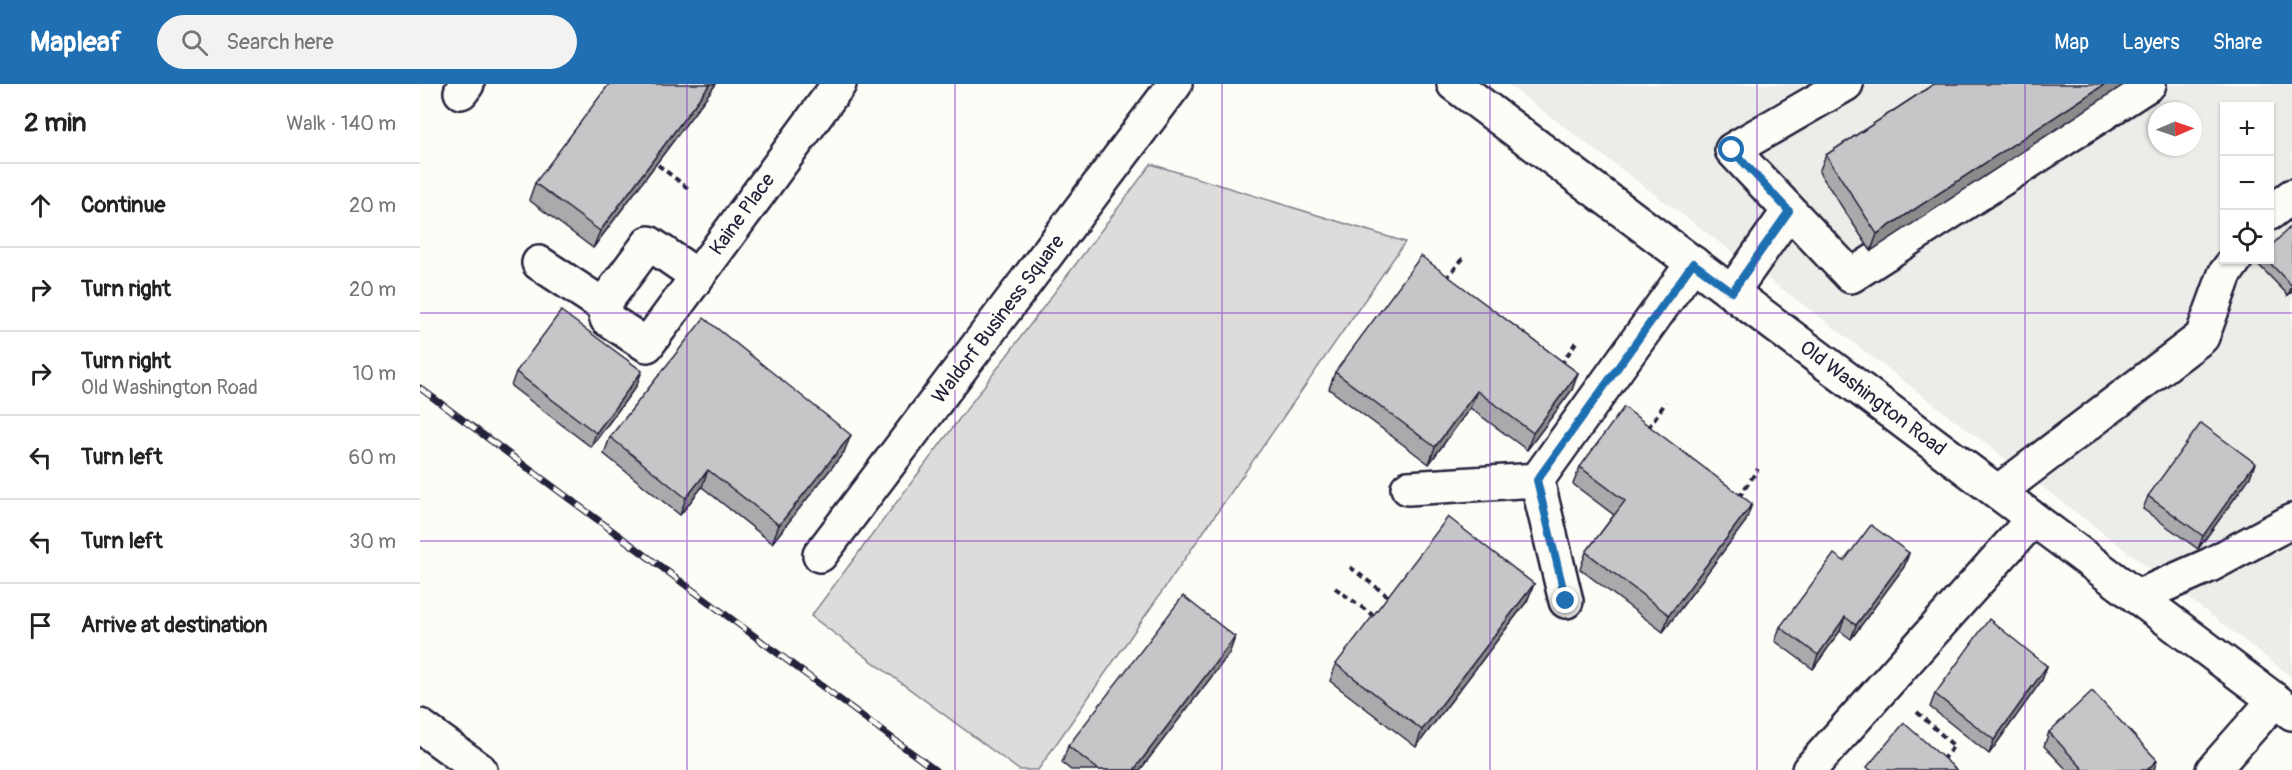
<!DOCTYPE html>
<meta charset="utf-8">
<style>
:root{--surface:#fff;--page:#f2f2f2;--text:#222;--muted:#767676;--line:#e0e0e0;--accent:#1f6fb2}
body{margin:0;font-family:Pangolin,sans-serif;background:var(--page);color:var(--text)}
.controls{position:absolute;right:18px;top:18px;display:grid;overflow:hidden;border-radius:0px;box-shadow:0 2px 4px #0004}
.controls button{width:54px;height:54px;display:grid;place-items:center;padding:0;border:0;border-bottom:2px solid var(--line);background:var(--surface);color:var(--text);font:30px sans-serif}
.compass{position:absolute;left:1728px;top:18px;width:54px;height:54px;border-radius:50%;background:var(--surface);box-shadow:0 2px 4px #0004;rotate:88deg}
.stop{position:absolute;width:18px;height:18px;margin:-14px;border:4px solid #1f6fb2;border-radius:50%;background:#fff}
.stop.end{background:#1f6fb2;border-color:#fff;box-shadow:0 2px 6px #0008}
.list{margin:0;padding:0;list-style:none}
h2{display:flex;justify-content:space-between;align-items:center;height:78px;margin:0;padding:0 24px;font-size:26px}
h2 small{font-size:20px;font-weight:400;color:var(--muted)}
.list li{display:grid;grid-template-columns:39px 1fr auto;gap:18px;align-items:center;box-sizing:border-box;height:84px;padding:0 24px;border-top:2px solid var(--line)}
.list b{display:block;font-size:22px;white-space:nowrap}
.list p{margin:0;font-size:20px;white-space:nowrap;color:var(--muted)}
.list em{font-size:20px;font-style:normal;color:var(--muted)}
.icon{flex:none;width:33px;height:33px;fill:none;stroke:currentColor;stroke-width:2;stroke-linecap:round;stroke-linejoin:round}
.map{position:relative;flex:none;width:1872px;height:686px;overflow:hidden}
header{display:flex;align-items:center;gap:36px;box-sizing:border-box;height:84px;padding:0 30px;background:var(--accent);color:#fff}
header strong{font-size:28px}
nav{display:flex;gap:33px;margin-inline-start:auto;font-size:21px}
.search{width:420px;height:54px;background:var(--page);display:flex;align-items:center;gap:15px;box-sizing:border-box;padding:0 21px;border-radius:33px;color:var(--muted);font-size:22px}
main{display:flex}
aside{flex:1;background:var(--surface)}
.map>svg:first-child{display:block}
</style>
<header>
<strong>Mapleaf</strong>
<div class="search"><svg class="icon" aria-label="search" viewBox="0 0 24 24"><circle cx="10" cy="10" r="6"/><path d="M15 15l6 6"/></svg>Search here</div>
<nav><a>Map</a><a>Layers</a><a>Share</a></nav>
</header>
<main>
<aside>
<h2>2 min<small>Walk · 140 m</small></h2>
<ul class="list">
<li><svg class="icon" aria-label="ahead" viewBox="0 0 24 24"><path d="M12 20V5M6 11l6-6 6 6"/></svg><div><b>Continue</b></div><em>20 m</em></li>
<li><svg class="icon" aria-label="right" viewBox="0 0 24 24"><path d="M7 20v-9h11M14 6l5 5-5 5"/></svg><div><b>Turn right</b></div><em>20 m</em></li>
<li><svg class="icon" aria-label="right" viewBox="0 0 24 24"><path d="M7 20v-9h11M14 6l5 5-5 5"/></svg><div><b>Turn right</b><p>Old Washington Road</p></div><em>10 m</em></li>
<li><svg class="icon" aria-label="left" viewBox="0 0 24 24"><path d="M17 20v-9H6M10 6l-5 5 5 5"/></svg><div><b>Turn left</b></div><em>60 m</em></li>
<li><svg class="icon" aria-label="left" viewBox="0 0 24 24"><path d="M17 20v-9H6M10 6l-5 5 5 5"/></svg><div><b>Turn left</b></div><em>30 m</em></li>
<li><svg class="icon" aria-label="arrive" viewBox="0 0 24 24"><path d="M6 21V4h12l-3 4 3 4H6"/></svg><div><b>Arrive at destination</b></div></li>
</ul>
</aside>
<div class="map">
<svg width="1872" height="686" viewBox="0 0 1872 686">
<rect width="100%" height="100%" fill="#fdfcf7"/>
<filter id="ink" filterUnits="userSpaceOnUse"><feTurbulence type="fractalNoise" baseFrequency=".0167" numOctaves="2"/><feDisplacementMap in="SourceGraphic" scale="12" xChannelSelector="R" yChannelSelector="G"/><feConvolveMatrix kernelMatrix="1 2 1 2 8 2 1 2 1" color-interpolation-filters="sRGB"/></filter>
<g filter="url(#ink)">
<path fill="#ecece9" fill-rule="evenodd" d="M1087,0H1872V593L1401,234ZM1804,22H1850V176H1804ZM1737,27H1773V63H1737Z"/>
<path fill="#dddcdb" stroke="#807f8b" stroke-width="1.5" d="M731,80L985,158L618,686H599L391,532Z"/>
<g fill="none" stroke-linecap="round" stroke-linejoin="round">
<g stroke="#22223b" stroke-width="38">
<path id="minor" d="M1426,0L1312,66L1431,192L1729,0
M41,8L47,0
M1850,129L1872,112
M119,179L183,221
M277,192L229,159L183,221L187,235L227,261L419,0
M1312,208L1369,127
M988,404L1117,396
M1578,408L1782,253L1805,190L1815,176
M400,471L755,0
M1717,513L1790,481L1872,437
M1146,517L1117,396L1273,179
M0,642L60,686
M1389,686L1613,435
M1793,686L1855,616"/>
</g>
<g stroke="#22223b" stroke-width="38">
<path id="major" d="M1034,0L1872,629"/>
</g>
<path stroke="#22223b" stroke-width="4" stroke-dasharray="6 4.5" stroke-linecap="butt" d="M238,81L269,105
M1026,195L1045,172
M1141,281L1158,255
M1228,344L1246,318
M1319,413L1338,385
M930,483L969,513
M915,504L954,532
M1497,628L1534,662L1521,677"/>
<use href="#minor" stroke="#fdfcf7" stroke-width="33"/>
<use href="#major" stroke="#fdfcf7" stroke-width="33"/>
<g stroke="#22223b" stroke-width="7">
<path id="rail" d="M0,304L515,686"/>
</g>
<use href="#rail" stroke="#fdfcf7" stroke-width="4.5" stroke-dasharray="14" stroke-linecap="butt"/>
</g>
<path fill="#aaaaac" stroke="#22223b" stroke-width="1.5" d="M296,0L173,164L109,116L115,99Z
M1514,0L1451,167L1399,88L1406,71Z
M1872,141V208L1868,211L1838,180L1840,176H1850Z
M96,288L217,301L171,363L91,302Z
M915,288L1158,289L1152,306L1107,366L1050,324L1009,380L909,305Z
M190,353L424,368L352,459L282,403L260,431L184,370Z
M1835,379L1830,393L1778,465L1723,425L1728,412Z
M1160,383L1326,437L1243,548L1160,485L1166,468L1194,431L1153,400Z
M1489,469L1484,483L1431,555L1420,547L1393,585L1355,557L1360,543L1424,477Z
M1114,500L1107,517L996,663L910,597L916,580Z
M815,553L809,570L720,686H651L642,679L648,662Z
M1627,582L1622,596L1569,670L1510,623L1515,610Z
M1629,648L1734,686H1647L1624,662Z"/>
<path fill="#8b8b8c" stroke="#22223b" stroke-width="1.5" d="M290,0H296L173,164L180,147Z
M1685,0H1705L1451,167L1457,150Z
M1872,201V208L1868,211L1872,202Z
M222,287L217,301L171,363L176,349Z
M1158,289L1152,306L1107,366L1113,349Z
M1057,307L1050,324L1009,380L1015,363Z
M431,351L424,368L352,459L359,441Z
M1835,379L1830,393L1778,465L1783,452Z
M288,386L282,403L260,431L266,414Z
M1332,420L1326,437L1243,548L1249,531Z
M1489,469L1484,483L1431,555L1436,541Z
M1114,500L1107,517L996,663L1002,646Z
M1425,533L1420,547L1393,585L1398,571Z
M815,553L809,570L720,686H714Z
M1627,582L1622,596L1569,670L1574,656Z
M1737,676L1734,686H1727Z"/>
<path fill="#c6c6c8" stroke="#22223b" stroke-width="1.5" d="M189,0H290L180,147L115,99Z
M1514,0H1685L1457,150L1406,71Z
M1872,141V202L1847,176H1850V163Z
M1001,172L1158,289L1113,349L1057,307L1015,363L915,288Z
M141,227L222,287L176,349L96,288Z
M284,234L431,351L359,441L288,386L266,414L190,353Z
M1204,323L1332,420L1249,531L1166,468L1205,417L1160,383Z
M1781,339L1835,379L1783,452L1728,412Z
M1028,433L1114,500L1002,646L916,580Z
M1451,441L1489,469L1436,541L1425,533L1398,571L1360,543L1414,470L1424,477Z
M763,512L815,553L714,686H679L648,662Z
M1569,535L1627,582L1574,656L1515,610Z
M1672,607L1737,676L1727,686H1664L1629,648Z
M1484,639L1537,686H1450L1447,683Z"/>
</g>
<g fill="none" stroke-linecap="round" stroke-linejoin="round" filter="url(#ink)">
<path stroke="#1f6fb2" stroke-width="8" d="M1146,517L1117,396L1273,179L1312,208L1369,127L1312,66"/>
</g>
<path fill="none" stroke="#7b2cbf" stroke-width="1.5" stroke-opacity="0.55" d="M267,0V686M535,0V686M802,0V686M1070,0V686M1337,0V686M1605,0V686M0,229H1872M0,457H1872"/>
<g text-anchor="middle" dominant-baseline="central" stroke-width="4.5" stroke-linejoin="round" paint-order="stroke">
<g font-size="20" fill="#22223b" stroke="#fdfcf7">
<text transform="translate(322 130) rotate(-54)">Kaine Place</text>
<text transform="translate(578 235) rotate(-53)">Waldorf Business Square</text>
<text transform="translate(1453 314) rotate(37)">Old Washington Road</text>
</g>
</g>
</svg>
<div class="controls">
<button>+</button>
<button>−</button>
<button><svg class="icon" aria-label="locate" viewBox="0 0 24 24"><circle cx="12" cy="12" r="6"/><path d="M12 2v4M12 18v4M2 12h4M18 12h4"/></svg></button>
</div>
<svg class="compass" viewBox="-18 -18 36 36"><path d="M0-13l5 13h-10z" fill="#e53935"/><path d="M0 13l5-13h-10z" fill="#767676"/></svg>
<div class="stop" style="left:1312px;top:66px"></div>
<div class="stop end" style="left:1146px;top:517px"></div>
</div>
</main>
